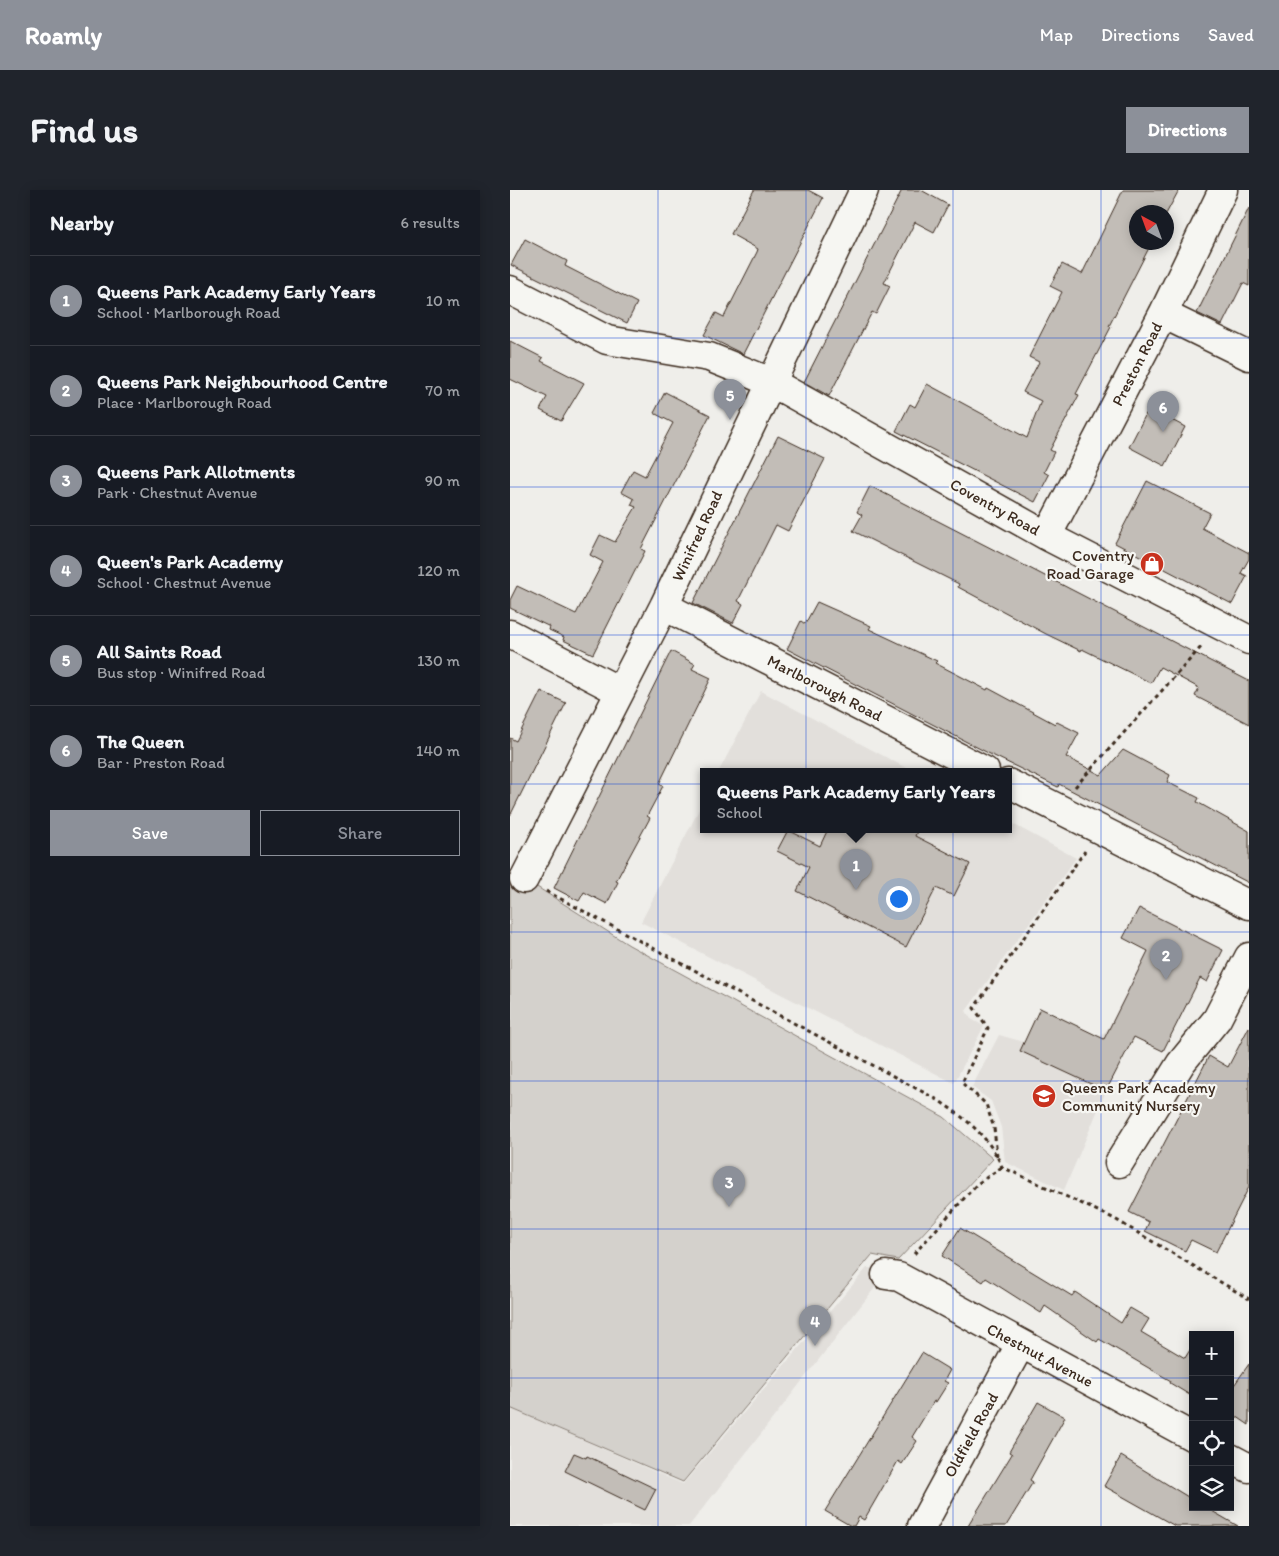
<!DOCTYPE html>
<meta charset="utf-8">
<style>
:root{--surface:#171b24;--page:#20242c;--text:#f1f3f6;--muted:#9ea1a6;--line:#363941;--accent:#8c9099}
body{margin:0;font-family:Itim,sans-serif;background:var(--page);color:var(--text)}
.controls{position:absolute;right:15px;bottom:15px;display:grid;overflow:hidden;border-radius:0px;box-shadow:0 2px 12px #0003}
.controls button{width:45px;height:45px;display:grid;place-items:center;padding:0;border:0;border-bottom:1px solid var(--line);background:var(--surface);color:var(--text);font:25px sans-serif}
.compass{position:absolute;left:619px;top:15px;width:45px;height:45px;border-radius:50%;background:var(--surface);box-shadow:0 2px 12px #0003;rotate:319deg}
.you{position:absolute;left:388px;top:708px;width:18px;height:18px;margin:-12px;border:4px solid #fff;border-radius:50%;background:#1a73e8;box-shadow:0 0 0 8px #1a73e833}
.badge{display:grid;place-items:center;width:32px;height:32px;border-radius:50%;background:var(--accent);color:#fff;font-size:16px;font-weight:700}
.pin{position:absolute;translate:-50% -41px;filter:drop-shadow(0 1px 2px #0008)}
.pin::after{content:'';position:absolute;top:26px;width:18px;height:15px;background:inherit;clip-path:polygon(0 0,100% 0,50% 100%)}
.popup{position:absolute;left:190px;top:578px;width:312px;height:65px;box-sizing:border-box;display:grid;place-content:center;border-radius:0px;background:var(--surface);filter:drop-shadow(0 1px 4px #0005);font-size:16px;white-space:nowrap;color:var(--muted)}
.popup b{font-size:19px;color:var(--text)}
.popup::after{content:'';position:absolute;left:50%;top:100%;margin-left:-10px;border:10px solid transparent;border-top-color:var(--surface)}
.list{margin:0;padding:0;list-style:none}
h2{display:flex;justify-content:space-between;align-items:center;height:65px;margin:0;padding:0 20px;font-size:21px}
h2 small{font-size:16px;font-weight:400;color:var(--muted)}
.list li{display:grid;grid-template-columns:32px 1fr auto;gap:15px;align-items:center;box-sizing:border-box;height:90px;padding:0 20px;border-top:1px solid var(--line)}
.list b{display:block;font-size:19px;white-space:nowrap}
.list p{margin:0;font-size:16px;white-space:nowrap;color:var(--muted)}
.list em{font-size:16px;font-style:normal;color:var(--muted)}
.actions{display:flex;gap:10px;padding:15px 20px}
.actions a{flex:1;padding:11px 0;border:1px solid var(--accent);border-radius:0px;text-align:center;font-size:18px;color:var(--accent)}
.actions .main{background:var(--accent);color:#fff}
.icon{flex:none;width:28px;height:28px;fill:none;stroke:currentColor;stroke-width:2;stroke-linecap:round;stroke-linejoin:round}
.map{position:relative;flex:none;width:739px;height:1336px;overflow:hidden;border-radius:0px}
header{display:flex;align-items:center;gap:30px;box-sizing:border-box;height:70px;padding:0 25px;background:var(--accent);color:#fff}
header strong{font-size:24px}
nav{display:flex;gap:28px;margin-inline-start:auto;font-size:18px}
.intro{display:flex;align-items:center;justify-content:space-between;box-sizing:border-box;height:120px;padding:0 30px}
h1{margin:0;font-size:35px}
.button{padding:12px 22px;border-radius:0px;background:var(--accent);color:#fff;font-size:18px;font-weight:700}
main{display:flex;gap:30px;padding:0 30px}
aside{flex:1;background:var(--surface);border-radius:0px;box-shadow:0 2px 12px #0003}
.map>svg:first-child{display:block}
</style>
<header>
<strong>Roamly</strong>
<nav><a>Map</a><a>Directions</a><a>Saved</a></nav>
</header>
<div class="intro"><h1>Find us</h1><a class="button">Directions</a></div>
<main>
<aside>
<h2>Nearby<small>6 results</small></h2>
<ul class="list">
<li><span class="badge">1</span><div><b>Queens Park Academy Early Years</b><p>School · Marlborough Road</p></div><em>10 m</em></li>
<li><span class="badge">2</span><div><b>Queens Park Neighbourhood Centre</b><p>Place · Marlborough Road</p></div><em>70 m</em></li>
<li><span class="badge">3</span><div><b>Queens Park Allotments</b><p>Park · Chestnut Avenue</p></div><em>90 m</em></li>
<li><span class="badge">4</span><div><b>Queen's Park Academy</b><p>School · Chestnut Avenue</p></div><em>120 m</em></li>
<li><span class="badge">5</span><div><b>All Saints Road</b><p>Bus stop · Winifred Road</p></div><em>130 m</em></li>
<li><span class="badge">6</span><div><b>The Queen</b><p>Bar · Preston Road</p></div><em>140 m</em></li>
</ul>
<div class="actions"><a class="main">Save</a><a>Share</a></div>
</aside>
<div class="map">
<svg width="739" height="1336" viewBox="0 0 739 1336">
<rect width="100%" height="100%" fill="#efeeea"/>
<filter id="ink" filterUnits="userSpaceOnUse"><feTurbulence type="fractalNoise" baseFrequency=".02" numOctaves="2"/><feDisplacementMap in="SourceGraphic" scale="10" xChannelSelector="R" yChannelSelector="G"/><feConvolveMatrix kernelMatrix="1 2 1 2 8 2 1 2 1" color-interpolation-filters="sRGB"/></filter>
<g filter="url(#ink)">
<path fill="#e2dfdb" d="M251,501L402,581H209Z
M193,612L194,639H498L499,632L566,668L456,821L461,829L474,836L444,893L131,732Z
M530,818L590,847L601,835L624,847L596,901L554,1000L495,972L491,937L481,911L462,897L489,845L514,852Z
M357,1078L382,1079L367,1095L179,1336H0V1218L173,1294Z"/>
<path fill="#d4d1cc" stroke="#887e75" d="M0,680L119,755L434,927L483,969L388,1070L362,1065L173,1292L0,1218Z"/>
<path fill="#c2bdb7" stroke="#3b2a1e" d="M244,0H298L313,8L233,164L194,145L206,123L214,127L247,62L248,59L221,44Z
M392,0H411L438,15L424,42L405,32L374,93L380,96L366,124L362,122L319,206L294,192Z
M613,0H669L656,24L626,22V52H642L599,136L601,137L566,204L569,205L540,260L544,262L534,282L539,285L525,312L386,241L400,214L405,217L417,194L517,248L531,211L513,202L529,172L519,167L552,102L540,96L552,74L572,84Z
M739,18V96L733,93L712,135L687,123Z
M15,49L57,71L55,76L127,113L117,133L1,75Z
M0,151L33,168L31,171L74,193L51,231L30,220L37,207L0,189Z
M155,202L200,225L131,359L135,361L83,464L53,450L54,447L39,440L40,437L0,418V410L7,396L66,424L93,372L80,365L90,345L105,352L126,317L121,315L124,309L111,302L123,280L135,286L163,233L144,223Z
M639,218L675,237L655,276L619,257Z
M268,246L315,269L278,341L266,335L228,411L233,414L223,433L183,413Z
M637,291L700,323L692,338L739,363V369L731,383L737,386L722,414L605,353Z
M360,296L739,491V534L685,506L689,498L650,477L641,493L572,459L571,461L536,444L448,397L449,394L343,341L352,325L347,322Z
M307,412L361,436L359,439L427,471L425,473L477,500L478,498L545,534L547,532L569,543L556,567L591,585L613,560L660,585L657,592L689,608L687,612L739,641V693L549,594L548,597L480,564L277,459L291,431L295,434Z
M161,461L185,474L182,479L201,488L149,594L153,596L137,626L140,628L106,691L108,692L97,714L74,702L69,711L44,698Z
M31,501L56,513L0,626V548L6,551Z
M318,639H337L352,647L356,639H408L405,646L460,674L444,706L426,698L396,757L287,701L299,677L267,661L278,640L310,656Z
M629,718L713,760L697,792L690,788L653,861L624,847L596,901L510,861L530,818L594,849L638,761L613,748Z
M739,837V997L706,1062L681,1050L675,1061L635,1041L639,1032L619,1022L699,866L718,877Z
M450,1038L562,1106L565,1102L611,1133L620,1118L639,1129L631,1142L675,1168L683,1155V1207L660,1193L661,1191L589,1149L587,1152L535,1116L531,1123L476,1088L473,1092L432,1066Z
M412,1163L440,1180L434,1191L438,1193L426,1212L424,1211L402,1247L407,1251L392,1274L388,1271L354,1330L349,1327L344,1336H341L315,1321Z
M739,1174V1235L720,1222V1201Z
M528,1212L555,1227L520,1290L523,1292L496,1336H458L502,1264L499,1262Z
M64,1263L76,1268L77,1266L146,1299L135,1320L55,1281Z
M611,1266L683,1310V1317H695L728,1336H665L594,1296Z"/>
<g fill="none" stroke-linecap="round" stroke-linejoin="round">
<g stroke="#3b2a1e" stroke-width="31">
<path id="minor" d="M0,100L97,150L199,167L261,192L537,346L739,450
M653,124L739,166
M537,346L653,124L713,0
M154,416L475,581
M0,444L109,501
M498,593L739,715
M14,689L154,416L354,0
M609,973L671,873L707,829L739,767
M376,1085L389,1087L683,1247
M720,1268L739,1278
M412,1336L510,1155"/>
</g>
<path stroke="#3b2a1e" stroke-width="3" stroke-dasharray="4 4" stroke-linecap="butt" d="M565,597L693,455
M36,701L428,910C455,928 479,946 492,977L603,1028L739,1109
M487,966L484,938L476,914L452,893L478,838L464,818L575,661
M404,1064L467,994L492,977"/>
<use href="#minor" stroke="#f6f6f2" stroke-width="28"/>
</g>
</g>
<path fill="none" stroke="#1d4ed8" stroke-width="1" stroke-opacity="0.55" d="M148,0V1336M296,0V1336M443,0V1336M591,0V1336M0,148H739M0,297H739M0,445H739M0,594H739M0,742H739M0,891H739M0,1039H739M0,1188H683M720,1188H739"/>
<defs>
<g id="shop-disc" transform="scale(1.25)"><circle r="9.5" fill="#c8321e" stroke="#f6f6f2"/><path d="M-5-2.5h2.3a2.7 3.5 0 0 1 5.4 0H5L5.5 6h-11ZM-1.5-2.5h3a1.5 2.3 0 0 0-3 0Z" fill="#fff"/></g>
<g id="school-disc" transform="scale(1.25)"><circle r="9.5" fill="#c8321e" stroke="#f6f6f2"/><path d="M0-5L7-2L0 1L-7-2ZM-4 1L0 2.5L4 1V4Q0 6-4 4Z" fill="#fff"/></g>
</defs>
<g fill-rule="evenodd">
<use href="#shop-disc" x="642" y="374"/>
<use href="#school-disc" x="534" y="906"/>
</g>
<g text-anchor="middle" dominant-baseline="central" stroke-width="4.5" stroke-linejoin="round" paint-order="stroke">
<g font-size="16" fill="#3b2a1e" stroke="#f6f6f2">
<text transform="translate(627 174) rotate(-63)">Preston Road</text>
<text transform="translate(485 317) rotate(29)">Coventry Road</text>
<text transform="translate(187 346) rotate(-65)">Winifred Road</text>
<text transform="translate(315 498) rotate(27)">Marlborough Road</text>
<text transform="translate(530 1165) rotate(28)">Chestnut Avenue</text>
<text transform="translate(461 1245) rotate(-61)">Oldfield Road</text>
</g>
<g font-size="16" fill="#3b2a1e" stroke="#f6f6f2" text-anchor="end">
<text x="624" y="365">Coventry<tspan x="624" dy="18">Road Garage</tspan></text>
<text x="552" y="897" text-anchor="start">Queens Park Academy<tspan x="552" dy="18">Community Nursery</tspan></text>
</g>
</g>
</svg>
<div class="controls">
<button>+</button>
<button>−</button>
<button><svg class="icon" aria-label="locate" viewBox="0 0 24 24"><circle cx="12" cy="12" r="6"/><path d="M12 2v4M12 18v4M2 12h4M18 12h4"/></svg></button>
<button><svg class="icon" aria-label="layers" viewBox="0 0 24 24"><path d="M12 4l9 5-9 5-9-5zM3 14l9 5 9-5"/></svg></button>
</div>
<svg class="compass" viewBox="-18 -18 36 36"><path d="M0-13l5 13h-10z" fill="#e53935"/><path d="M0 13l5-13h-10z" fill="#9ea1a6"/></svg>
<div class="you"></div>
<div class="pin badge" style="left:346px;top:700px">1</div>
<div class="popup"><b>Queens Park Academy Early Years</b>School</div>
<div class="pin badge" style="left:656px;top:790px">2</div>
<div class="pin badge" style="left:219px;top:1017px">3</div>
<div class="pin badge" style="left:305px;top:1156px">4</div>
<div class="pin badge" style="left:220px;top:230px">5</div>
<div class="pin badge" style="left:653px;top:242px">6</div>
</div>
</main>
